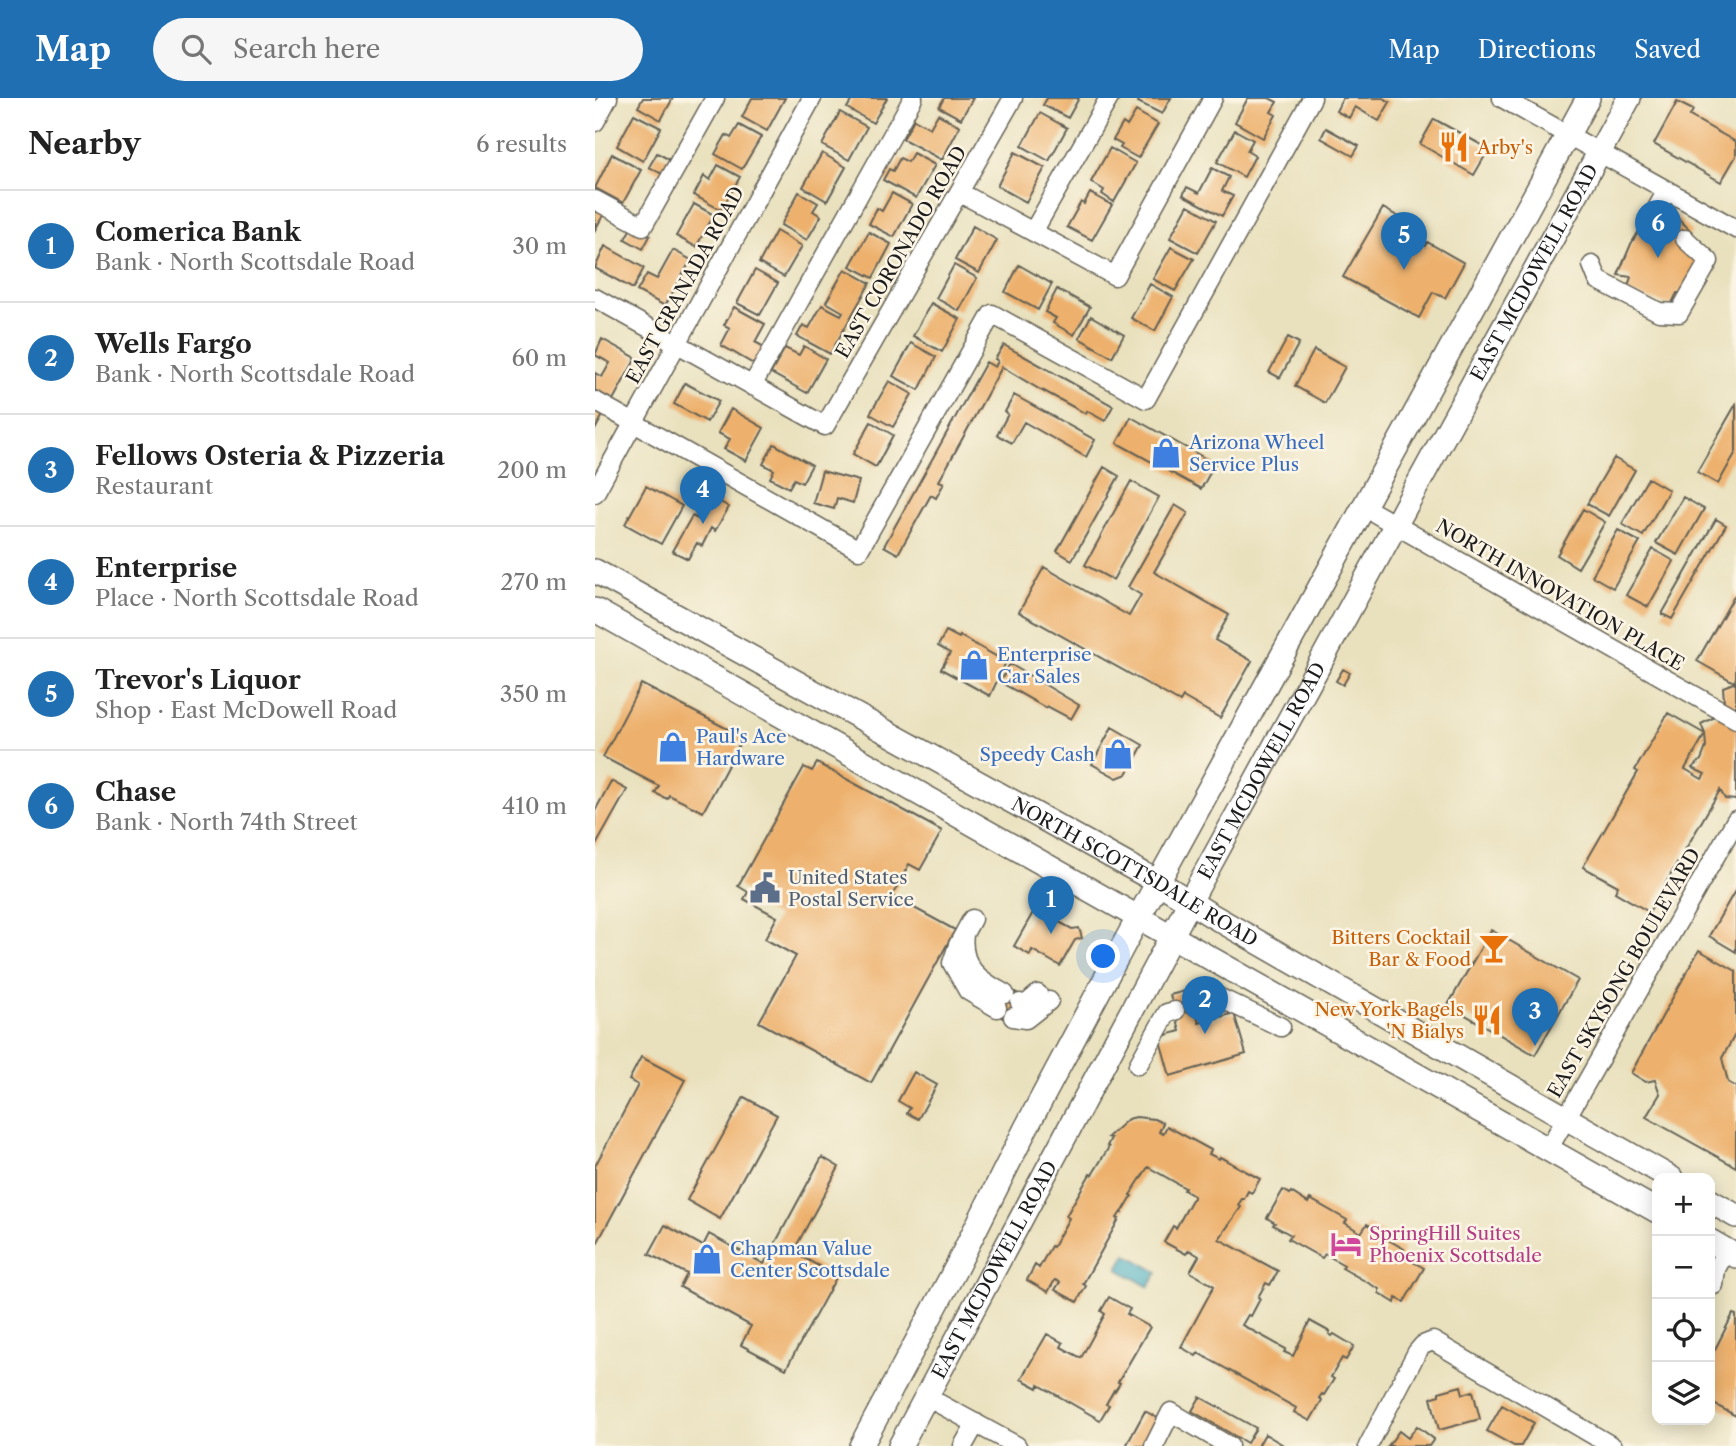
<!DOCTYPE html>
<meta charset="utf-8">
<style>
:root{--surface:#fff;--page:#f6f6f6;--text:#222;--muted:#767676;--line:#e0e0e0;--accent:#1f6fb2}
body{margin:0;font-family:"Libre Caslon Text",serif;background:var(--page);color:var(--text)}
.controls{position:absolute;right:21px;bottom:21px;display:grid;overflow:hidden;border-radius:14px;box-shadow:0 4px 18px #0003}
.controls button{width:63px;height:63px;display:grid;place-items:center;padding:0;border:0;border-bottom:2px solid var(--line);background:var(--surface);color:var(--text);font:35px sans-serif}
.you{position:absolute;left:509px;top:859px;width:24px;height:24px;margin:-18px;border:5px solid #fff;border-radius:50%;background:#1a73e8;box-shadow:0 0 0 10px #1a73e833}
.badge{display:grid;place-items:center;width:46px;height:46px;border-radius:50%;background:var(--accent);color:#fff;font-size:23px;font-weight:700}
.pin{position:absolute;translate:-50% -58px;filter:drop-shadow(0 2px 4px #0008)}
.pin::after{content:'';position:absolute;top:37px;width:24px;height:21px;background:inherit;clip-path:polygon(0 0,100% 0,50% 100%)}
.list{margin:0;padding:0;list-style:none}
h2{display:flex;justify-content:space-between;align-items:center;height:91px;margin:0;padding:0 28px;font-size:30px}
h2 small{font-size:23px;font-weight:400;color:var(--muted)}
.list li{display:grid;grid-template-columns:46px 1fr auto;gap:21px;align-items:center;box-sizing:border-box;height:112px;padding:0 28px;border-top:2px solid var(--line)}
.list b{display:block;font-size:26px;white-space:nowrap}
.list p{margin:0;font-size:23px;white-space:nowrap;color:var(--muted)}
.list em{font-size:23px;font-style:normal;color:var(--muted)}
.icon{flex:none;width:38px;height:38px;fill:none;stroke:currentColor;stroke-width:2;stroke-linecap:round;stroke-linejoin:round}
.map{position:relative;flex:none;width:1141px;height:1348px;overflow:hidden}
header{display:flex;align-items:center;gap:42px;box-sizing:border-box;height:98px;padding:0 35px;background:var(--accent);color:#fff}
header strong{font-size:33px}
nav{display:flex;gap:38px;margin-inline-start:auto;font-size:24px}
.search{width:490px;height:63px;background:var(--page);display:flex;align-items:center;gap:18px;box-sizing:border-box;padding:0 24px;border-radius:38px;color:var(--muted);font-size:26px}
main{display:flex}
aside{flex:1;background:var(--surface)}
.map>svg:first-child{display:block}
</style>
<header>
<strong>Map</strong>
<div class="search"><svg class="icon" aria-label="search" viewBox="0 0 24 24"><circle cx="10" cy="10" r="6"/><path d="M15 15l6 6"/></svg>Search here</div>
<nav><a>Map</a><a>Directions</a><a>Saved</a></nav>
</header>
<main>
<aside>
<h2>Nearby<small>6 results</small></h2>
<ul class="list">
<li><span class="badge">1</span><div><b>Comerica Bank</b><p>Bank · North Scottsdale Road</p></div><em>30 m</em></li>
<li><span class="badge">2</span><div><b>Wells Fargo</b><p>Bank · North Scottsdale Road</p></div><em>60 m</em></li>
<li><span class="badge">3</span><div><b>Fellows Osteria &amp; Pizzeria</b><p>Restaurant</p></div><em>200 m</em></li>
<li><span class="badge">4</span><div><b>Enterprise</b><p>Place · North Scottsdale Road</p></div><em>270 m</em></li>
<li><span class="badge">5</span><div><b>Trevor's Liquor</b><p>Shop · East McDowell Road</p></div><em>350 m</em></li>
<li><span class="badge">6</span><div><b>Chase</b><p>Bank · North 74th Street</p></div><em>410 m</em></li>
</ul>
</aside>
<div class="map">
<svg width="1141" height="1348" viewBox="0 0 1141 1348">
<rect width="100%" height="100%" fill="#fcf5e5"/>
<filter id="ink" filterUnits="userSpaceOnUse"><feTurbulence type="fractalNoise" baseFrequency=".0143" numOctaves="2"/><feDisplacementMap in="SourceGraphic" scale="14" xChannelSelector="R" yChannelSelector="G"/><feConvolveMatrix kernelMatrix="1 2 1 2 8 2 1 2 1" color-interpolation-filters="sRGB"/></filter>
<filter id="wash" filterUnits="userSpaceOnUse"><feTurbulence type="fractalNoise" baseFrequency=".00686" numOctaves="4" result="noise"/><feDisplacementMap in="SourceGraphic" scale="28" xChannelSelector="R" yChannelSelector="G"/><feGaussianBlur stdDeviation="1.57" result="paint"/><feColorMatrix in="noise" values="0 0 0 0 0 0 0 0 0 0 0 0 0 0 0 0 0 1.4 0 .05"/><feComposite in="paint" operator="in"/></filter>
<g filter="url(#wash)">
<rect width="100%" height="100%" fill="#e9e1be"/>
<path fill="#42acc2" stroke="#2f646f" stroke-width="2" d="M531,1156L563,1174L554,1189L523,1171Z"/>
<g id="blocks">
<path fill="#edb16d" d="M48,0H78L66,22L43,9Z
M157,0H190L172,33L147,19Z
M258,0H292L278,25L252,10Z
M349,0H378L366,21L344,9Z
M452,0H484L473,20L448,7Z
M545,0H576L567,16L543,4Z
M653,0H674L682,4L676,14L681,17L668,40L640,24Z
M748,0H788L795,4L784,23L760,9L754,20L741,13Z
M1082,4L1098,12L1095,18L1141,44V58L1126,84L1059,46Z
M541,13L563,26L543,60L525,50L527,47L518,42L528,25L532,28Z
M245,14L272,29L254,62L227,47Z
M445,15L472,30L454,63L427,48Z
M39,16L66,30L48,63L22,48Z
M343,16L365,28L347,62L308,41L319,21L335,30Z
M839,21L894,51L879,77L825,46Z
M144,27L166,39L147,71L120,56L131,37L136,40Z
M731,30L764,48L758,58L726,40Z
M640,32L658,42L652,53L660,58L649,79L622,64Z
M515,50L541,65L519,104L507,96L509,92L496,84Z
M420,54L450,70L431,104L402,88Z
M62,55L75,62L67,76L54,69Z
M227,55L251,69L232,103L208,89Z
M318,55L340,67L321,100L288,82L294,71L298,73L305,60L313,64Z
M17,56L46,72L28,105L0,90Z
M123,67L145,79L126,112L99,97L109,78L115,82Z
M617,70L634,79L627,93L638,98L627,118L588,97L592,89L604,95Z
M204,94L223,105L218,113L226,118L212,142L186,127Z
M297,95L317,106L299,139L274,126L282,110L287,113Z
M495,95L517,107L497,142L472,129L486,104L489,106Z
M99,106L119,117L101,149L81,138Z
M593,107L621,123L603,155L575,140Z
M0,109L10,114L0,132Z
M788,110L816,126L810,136L830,148L832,144L869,165L850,200L838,194L824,220L748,179Z
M1078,115L1097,134L1084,147L1104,166L1087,195H1082L1076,207L1031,194L1036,179L1023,177L1036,146L1047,128L1055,120L1065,130Z
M37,128L55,138L48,151L30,141Z
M378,128L402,142L384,175L360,162Z
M181,133L207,148L189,179L164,165Z
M274,134L296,146L278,180L255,168Z
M10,148L49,170L38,191L0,170Z
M576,149L599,161L580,193L558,181Z
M78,152L96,162L70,208L42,193L52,176L62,181Z
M359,167L382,180L364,213L341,200Z
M424,167L457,186L443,212L410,194Z
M250,171L275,185L235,256L202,238L208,227L214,230L227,207L246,217L248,214L231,204Z
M160,172L183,185L165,217L142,205Z
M555,186L578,199L560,233L536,220Z
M462,191L495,209L479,237L458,225L461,220L450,214Z
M336,205L365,221L347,254L318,238Z
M139,209L170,226L160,244L171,250L162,268L126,247L135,230L129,227Z
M496,218L529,237L517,259L484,240Z
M693,239L704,245L685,280L674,274Z
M7,241L41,260L18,302L0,292V275L7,279L15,265L0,257Z
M316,245L341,259L324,292L298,278Z
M409,247L518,308L510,323L492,313L491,316L449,293V294L407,269L344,383L349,385L341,400L336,397L303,456L289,448L391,264L400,269L403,263L400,261Z
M209,248L231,261L212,295L176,275L190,250L204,257Z
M719,252L750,269L730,305L700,288Z
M294,283L317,296L298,329L275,316Z
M90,285L124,303L112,324L79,306Z
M419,297L500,342L491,359L429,324L417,345L402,337L413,316L410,314Z
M1141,306V354L1123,386L1102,374Z
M136,311L169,330L151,363L129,351L135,341L123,335Z
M0,313L8,317L0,332Z
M536,319L620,366L606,391L522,345Z
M276,324L298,337L281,369L258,356Z
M179,346L217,367L207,385L199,381L194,390L175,380L179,372L168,366Z
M1019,360L1040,372L1014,418L992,406Z
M509,369L524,378L477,462L462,453Z
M227,373L264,383L258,405L242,400L239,411L218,405Z
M1053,380L1074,392L1048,438L1027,426Z
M536,383L564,399L518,482L490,467Z
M51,388L87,408L66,446L30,426Z
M115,398L134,409L120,433L116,430L107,448L102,445L93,461L77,453L97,418L103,421Z
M1088,399L1109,411L1083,457L1061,445Z
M580,407L593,415L559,474L634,517L620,542L657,563L625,620L588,599L585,604L424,514L449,469L534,518L546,497L533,489Z
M988,411L1010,424L983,470L962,457Z
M1121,421L1131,427L1077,521L1067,516Z
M1023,432L1045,444L1018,490L997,478Z
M1058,451L1079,463L1053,509L1031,497Z
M1141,495V580L1139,584L1102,563Z
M351,533L364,540L365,538L411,564L395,598L346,571L355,555L343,548Z
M415,566L484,607L476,621L452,608L451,610L405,584Z
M748,571L755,575L748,587L741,583Z
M1141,584V702L1130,701L1125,692L1054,814L1020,794L1023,788L988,769L1043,674L1040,672L1073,615L1110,636L1090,671L1107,681L1110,676L1097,670L1106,662L1111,649L1110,636L1106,626L1120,619L1129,604L1128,589Z
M46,586L148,639L108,714L74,697L72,701L60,695L64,688L8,659Z
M517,629L548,647L532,676L522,680L497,666Z
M222,665L347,733L325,772L314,766L297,798L360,832L276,985L164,924L201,858L170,841L182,819L149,801L153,794L143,788L209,669L217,673Z
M16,683L32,692L0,749V713Z
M1141,791V854L1114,838Z
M440,811L477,831L484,830L487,840L480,842L465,868L437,852L435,857L419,848Z
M896,832L983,882L940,957L853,907Z
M1104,852L1141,873V935L1127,960L1133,984L1141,989V1069L1051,1019L1065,996L1060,982L1051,984L1036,975Z
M413,890L429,899L415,924L399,915Z
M594,892L604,925L639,915L651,956L575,978L564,939L585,933L575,897Z
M46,959L90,982L0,1149V1068L43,987L34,982Z
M319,974L342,987L323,1021L312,1015L315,1010L303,1003Z
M149,999L182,1017L125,1121L92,1102Z
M541,1019L559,1021L568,1025L564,1034L568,1036L572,1028L616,1052L614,1056L624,1061L625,1059L665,1081L657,1095L653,1093L649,1101H647L643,1107L646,1109L624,1141L683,1173L675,1187L671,1185L663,1199L665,1201L656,1218L653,1217L647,1227L691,1251L689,1254L698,1258L715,1223L735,1234L734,1236L737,1238L739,1236L759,1248L751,1262L747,1260L736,1279L739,1281L729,1297L727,1296L724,1300L727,1302L715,1323L699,1314L701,1310L603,1255L601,1258L586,1249L619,1188L595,1174L604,1158L594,1152L591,1156L569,1144L578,1128L581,1130L599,1098L589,1092L590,1090L553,1069L535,1097L537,1098L527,1115L526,1114L522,1120L524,1121L488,1186L491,1188L482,1204L460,1192L465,1184L460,1182L453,1194L432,1182L440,1167L444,1170L456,1148L458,1149L474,1120L471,1118L495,1076L497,1077L514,1049L512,1048L516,1040L513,1039L533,1021Z
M227,1059L244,1069L198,1154L242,1178L191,1271L146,1247L156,1228L85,1189L92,1176L54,1156L70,1127L108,1148L114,1136L169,1166Z
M688,1092L695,1096L696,1094L713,1105L715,1101L752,1122L750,1125L766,1135L772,1126L792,1137L790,1140L809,1151L806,1157L829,1170L809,1204L801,1200L800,1205L784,1195V1191L747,1170L749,1167L730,1156L727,1160L693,1141L696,1137L678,1127L680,1125L672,1120Z
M514,1199L535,1211L532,1216L555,1229L523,1284L525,1285L520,1293L519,1292L511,1306L514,1307L505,1322L444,1287L443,1290L426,1281L452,1236L468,1245L466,1249L486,1260L510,1216L506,1213Z
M1138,1216L1141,1217V1318L1115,1304V1261Z
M866,1288L868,1296L878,1293L885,1321L844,1332L836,1300L844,1297V1294Z
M605,1299L661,1330L652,1345L597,1313Z
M907,1307L939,1325L926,1348H919L892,1333Z
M550,1313L564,1321L549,1348H531Z
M822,1328L839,1341L834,1348H793L804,1333L813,1340Z
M670,1336L690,1348H663Z"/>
</g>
</g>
<g filter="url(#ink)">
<use href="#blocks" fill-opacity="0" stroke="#646155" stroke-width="2"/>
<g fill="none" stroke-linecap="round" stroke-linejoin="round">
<g stroke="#646155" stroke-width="21">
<path id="minor" d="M907,0L1141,131
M0,24L13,0
M364,94L520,178L618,0
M0,102L48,128L120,0
M1072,123L1061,112L1072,92
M438,134L514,0
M997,167L1003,182L1064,214L1084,215L1114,163L1090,141
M0,200L230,328L418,0
M157,288L318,0
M0,303L264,452L397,216L551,301L717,0
M0,395L217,0
M769,409L1141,621
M377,821L363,847L357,865L373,893L402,910
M369,836C365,869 384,882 410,896
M425,905L430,907L443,896
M598,907L623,899L686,929
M418,919L431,921L454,903
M543,967L572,915L580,913
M954,1050L1141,722
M1119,1187L1121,1171L1131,1153
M332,1299L422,1348
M368,1348L381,1325
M559,1348L576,1314L634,1348
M773,1348L822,1254L828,1247L838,1243L1017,1348"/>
</g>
<g stroke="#646155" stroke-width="26">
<g id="major">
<path id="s1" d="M0,473L563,784L616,817L1076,1080"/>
<path d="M0,512L1062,1113"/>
<path d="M1115,1103L1141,1118"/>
<path d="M1115,1143L1141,1158"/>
<path d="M266,1348L361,1170L431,1030L529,846L993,0"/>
<path id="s2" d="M305,1348L607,781L1034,0"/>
</g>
</g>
<use href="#minor" stroke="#fff" stroke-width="18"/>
<use href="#major" stroke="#fff" stroke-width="23"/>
</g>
</g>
<defs>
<g id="restaurant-bare" transform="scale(2.415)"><path d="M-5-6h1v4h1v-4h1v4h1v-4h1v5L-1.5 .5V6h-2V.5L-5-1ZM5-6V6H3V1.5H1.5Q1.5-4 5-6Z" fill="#e8710a" stroke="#fcf5e5" stroke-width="2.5" paint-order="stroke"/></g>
<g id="shop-bare" transform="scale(2.415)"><path d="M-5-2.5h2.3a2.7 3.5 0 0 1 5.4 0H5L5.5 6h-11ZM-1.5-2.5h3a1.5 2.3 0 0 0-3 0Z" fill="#3f7fe0" stroke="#fcf5e5" stroke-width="2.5" paint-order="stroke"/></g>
<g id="civic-bare" transform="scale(2.415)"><path d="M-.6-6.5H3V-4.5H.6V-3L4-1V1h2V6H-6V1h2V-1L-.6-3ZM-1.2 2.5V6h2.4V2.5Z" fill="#5c6f8a" stroke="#fcf5e5" stroke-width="2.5" paint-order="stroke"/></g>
<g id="bar-bare" transform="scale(2.415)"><path d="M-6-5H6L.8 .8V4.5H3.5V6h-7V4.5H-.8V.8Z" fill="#e8710a" stroke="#fcf5e5" stroke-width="2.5" paint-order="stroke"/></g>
<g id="hotel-bare" transform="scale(2.415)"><path d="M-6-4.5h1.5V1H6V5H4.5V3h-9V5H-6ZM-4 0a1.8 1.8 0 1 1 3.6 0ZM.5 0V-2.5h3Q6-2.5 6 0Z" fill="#d1479c" stroke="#fcf5e5" stroke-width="2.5" paint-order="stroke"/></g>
</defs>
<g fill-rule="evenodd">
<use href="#restaurant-bare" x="859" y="49"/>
<use href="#shop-bare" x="571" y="355"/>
<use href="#shop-bare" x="379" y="567"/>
<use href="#shop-bare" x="78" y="649"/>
<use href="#shop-bare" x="523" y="656"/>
<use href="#civic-bare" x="170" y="790"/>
<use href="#bar-bare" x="899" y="850"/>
<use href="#restaurant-bare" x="892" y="922"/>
<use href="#hotel-bare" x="751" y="1146"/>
<use href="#shop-bare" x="112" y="1161"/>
</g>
<g text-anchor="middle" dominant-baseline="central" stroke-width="5" stroke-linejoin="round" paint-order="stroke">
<g font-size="19" fill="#c56008" stroke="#fcf5e5" text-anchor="end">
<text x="882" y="49" text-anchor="start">Arby's</text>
<text x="876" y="839">Bitters Cocktail<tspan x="876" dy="22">Bar &amp; Food</tspan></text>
<text x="869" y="911">New York Bagels<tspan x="869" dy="22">'N Bialys</tspan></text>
</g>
<g font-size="19" fill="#1c1c1c" stroke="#fcf5e5">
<text transform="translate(306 154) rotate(-60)">EAST CORONADO ROAD</text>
<text stroke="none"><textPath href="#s2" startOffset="1334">EAST MCDOWELL ROAD</textPath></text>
<text transform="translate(90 187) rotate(-61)">EAST GRANADA ROAD</text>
<text transform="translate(965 497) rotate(30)">NORTH INNOVATION PLACE</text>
<text stroke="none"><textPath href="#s2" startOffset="766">EAST MCDOWELL ROAD</textPath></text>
<text stroke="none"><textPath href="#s1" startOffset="618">NORTH SCOTTSDALE ROAD</textPath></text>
<text transform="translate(1029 875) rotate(-60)">EAST SKYSONG BOULEVARD</text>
<text stroke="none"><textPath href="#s2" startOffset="200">EAST MCDOWELL ROAD</textPath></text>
</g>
<g font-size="19" fill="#366cbe" stroke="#fcf5e5" text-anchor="start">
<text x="594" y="344">Arizona Wheel<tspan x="594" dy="22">Service Plus</tspan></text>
<text x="402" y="556">Enterprise<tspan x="402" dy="22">Car Sales</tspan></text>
<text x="101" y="638">Paul's Ace<tspan x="101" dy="22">Hardware</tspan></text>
<text x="500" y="656" text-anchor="end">Speedy Cash</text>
<text x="135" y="1150">Chapman Value<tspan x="135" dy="22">Center Scottsdale</tspan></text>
</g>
<g font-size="19" fill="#4e5e75" stroke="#fcf5e5" text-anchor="start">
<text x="193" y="779">United States<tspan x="193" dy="22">Postal Service</tspan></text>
</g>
<g font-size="19" fill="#b23c85" stroke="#fcf5e5" text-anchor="start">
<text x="774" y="1135">SpringHill Suites<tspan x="774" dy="22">Phoenix Scottsdale</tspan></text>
</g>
</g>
</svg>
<div class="controls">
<button>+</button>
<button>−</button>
<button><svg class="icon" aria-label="locate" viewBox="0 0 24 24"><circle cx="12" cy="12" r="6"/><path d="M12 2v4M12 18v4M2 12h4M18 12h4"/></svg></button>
<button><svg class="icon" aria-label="layers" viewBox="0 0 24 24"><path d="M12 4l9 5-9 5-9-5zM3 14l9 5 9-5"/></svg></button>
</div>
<div class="you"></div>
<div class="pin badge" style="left:456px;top:836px">1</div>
<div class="pin badge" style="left:610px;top:936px">2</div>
<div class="pin badge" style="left:940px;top:948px">3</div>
<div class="pin badge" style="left:108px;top:426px">4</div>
<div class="pin badge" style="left:809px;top:172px">5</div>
<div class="pin badge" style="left:1063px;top:160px">6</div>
</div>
</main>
